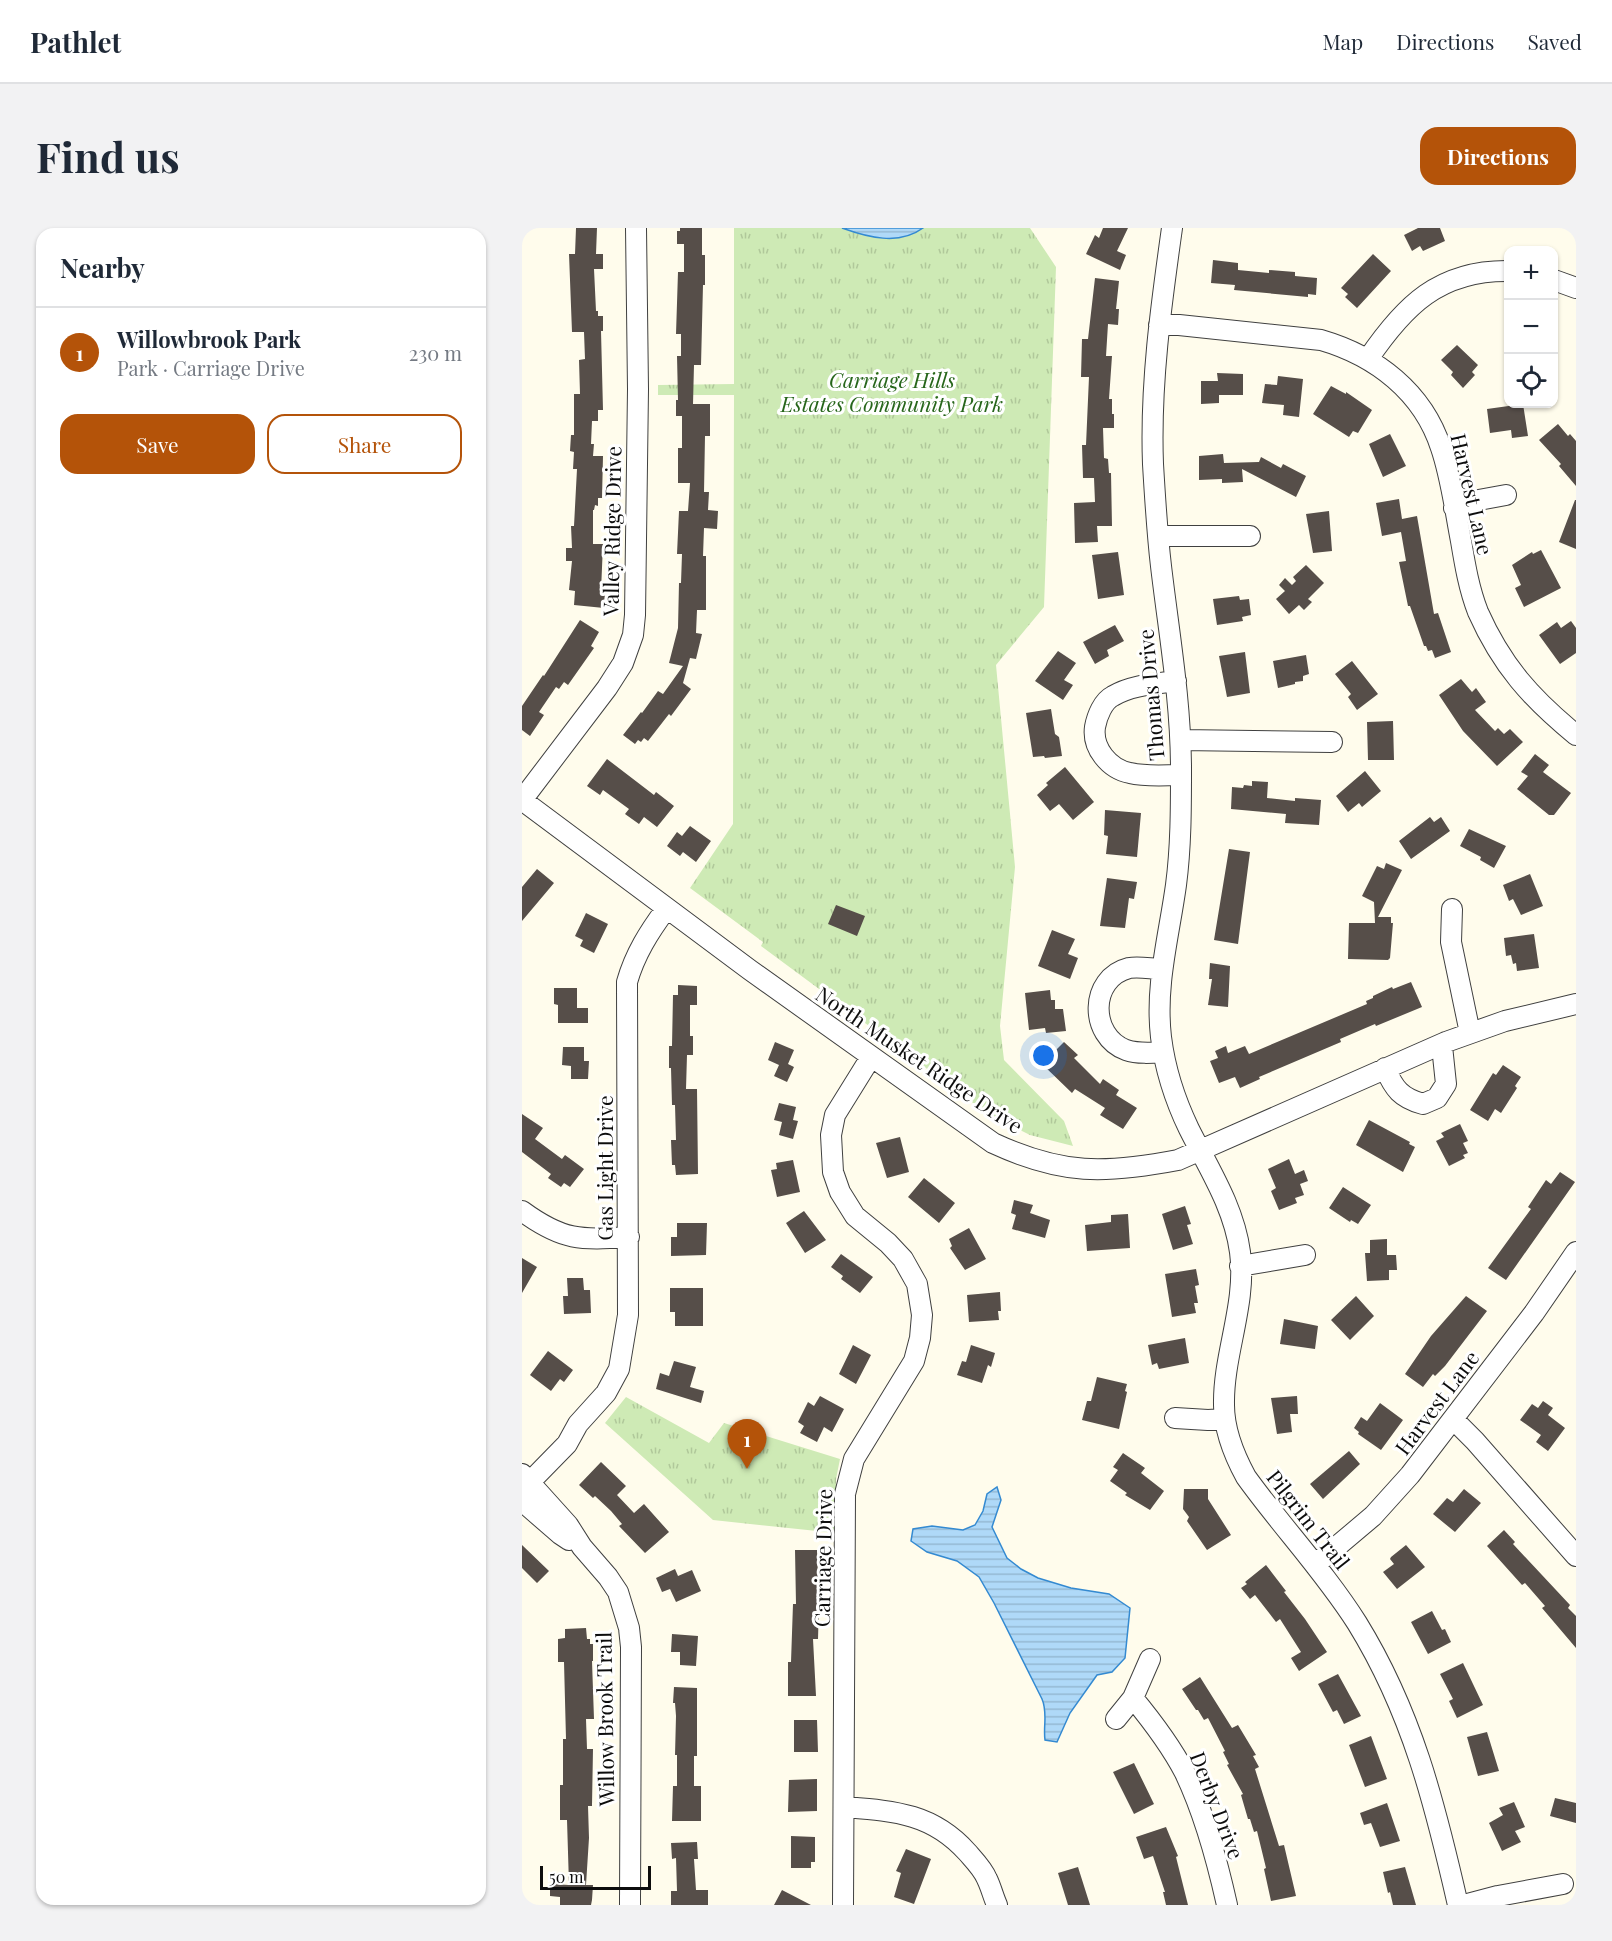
<!DOCTYPE html>
<meta charset="utf-8">
<style>
:root{--surface:#fff;--page:#f2f2f3;--text:#1f2937;--muted:#747a83;--line:#e0e1e3;--accent:#b45309}
body{margin:0;font-family:"Playfair Display",serif;background:var(--page);color:var(--text)}
.controls{position:absolute;right:18px;top:18px;display:grid;overflow:hidden;border-radius:12px;box-shadow:0 2px 4px #0004}
.controls button{width:54px;height:54px;display:grid;place-items:center;padding:0;border:0;border-bottom:2px solid var(--line);background:var(--surface);color:var(--text);font:30px sans-serif}
.scale{position:absolute;left:18px;bottom:15px;width:111px;box-sizing:border-box;padding-left:6px;border:3px solid #0d0d0d;border-top:0;font-size:16px;line-height:21px;white-space:nowrap;color:#0d0d0d;-webkit-text-stroke:4px #fff;paint-order:stroke}
.you{position:absolute;left:522px;top:828px;width:21px;height:21px;margin:-15px;border:4px solid #fff;border-radius:50%;background:#1a73e8;box-shadow:0 0 0 9px #1a73e833}
.badge{display:grid;place-items:center;width:39px;height:39px;border-radius:50%;background:var(--accent);color:#fff;font-size:20px;font-weight:700}
.pin{position:absolute;translate:-50% -50px;filter:drop-shadow(0 2px 3px #0008)}
.pin::after{content:'';position:absolute;top:32px;width:21px;height:18px;background:inherit;clip-path:polygon(0 0,100% 0,50% 100%)}
.list{margin:0;padding:0;list-style:none}
h2{display:flex;justify-content:space-between;align-items:center;height:78px;margin:0;padding:0 24px;font-size:26px}
h2 small{font-size:20px;font-weight:400;color:var(--muted)}
.list li{display:grid;grid-template-columns:39px 1fr auto;gap:18px;align-items:center;box-sizing:border-box;height:90px;padding:0 24px;border-top:2px solid var(--line)}
.list b{display:block;font-size:22px;white-space:nowrap}
.list p{margin:0;font-size:20px;white-space:nowrap;color:var(--muted)}
.list em{font-size:20px;font-style:normal;color:var(--muted)}
.actions{display:flex;gap:12px;padding:18px 24px}
.actions a{flex:1;padding:14px 0;border:2px solid var(--accent);border-radius:18px;text-align:center;font-size:21px;color:var(--accent)}
.actions .main{background:var(--accent);color:#fff}
.icon{flex:none;width:33px;height:33px;fill:none;stroke:currentColor;stroke-width:2;stroke-linecap:round;stroke-linejoin:round}
.map{position:relative;flex:none;width:1054px;height:1677px;overflow:hidden;border-radius:18px}
header{display:flex;align-items:center;gap:36px;box-sizing:border-box;height:84px;padding:0 30px;background:var(--surface);border-bottom:2px solid var(--line)}
header strong{font-size:28px}
nav{display:flex;gap:33px;margin-inline-start:auto;font-size:21px}
.intro{display:flex;align-items:center;justify-content:space-between;box-sizing:border-box;height:144px;padding:0 36px}
h1{margin:0;font-size:42px}
.button{padding:15px 27px;border-radius:18px;background:var(--accent);color:#fff;font-size:21px;font-weight:700}
main{display:flex;gap:36px;padding:0 36px}
aside{flex:1;background:var(--surface);border-radius:18px;box-shadow:0 2px 4px #0004}
.map>svg:first-child{display:block}
</style>
<header>
<strong>Pathlet</strong>
<nav><a>Map</a><a>Directions</a><a>Saved</a></nav>
</header>
<div class="intro"><h1>Find us</h1><a class="button">Directions</a></div>
<main>
<aside>
<h2>Nearby<small></small></h2>
<ul class="list">
<li><span class="badge">1</span><div><b>Willowbrook Park</b><p>Park · Carriage Drive</p></div><em>230 m</em></li>
</ul>
<div class="actions"><a class="main">Save</a><a>Share</a></div>
</aside>
<div class="map">
<svg width="1054" height="1677" viewBox="0 0 1054 1677">
<defs>
<pattern id="park-tufts" width="24" height="20" patternUnits="userSpaceOnUse" patternTransform="scale(1.5)"><rect width="24" height="20" fill="#ceeab5"/><path d="M3 7l-1-3M5 7V3M7 7l1-3M15 17l-1-3M17 17v-4M19 17l1-3" fill="none" stroke="#b0c89a"/></pattern>
<pattern id="water-rules" width="6" height="5" patternUnits="userSpaceOnUse" patternTransform="scale(1.5)"><rect width="6" height="5" fill="#afd9f8"/><path d="M0 2.5h6" fill="none" stroke="#95b9d3"/></pattern>
</defs>
<rect width="100%" height="100%" fill="#fffcec"/>
<path fill="url(#park-tufts)" d="M212,0H508L534,39L522,379L474,437L493,639L478,798L482,832L542,893L551,918L508,907L466,886L239,718L241,714L168,660L211,596L212,167H136V157L212,156Z
M104,1169L187,1215L202,1195L318,1231L314,1251V1305L191,1292L83,1195Z"/>
<path fill="url(#water-rules)" stroke="#348ad1" stroke-width="1.5" d="M320,0H401C377,18 345,9 320,0Z
M475,1259L479,1272L470,1299L485,1330L499,1341L516,1350L549,1360L587,1366L608,1380L603,1430L590,1444L575,1447L548,1485L535,1514L523,1512C521,1498 526,1485 520,1471L472,1375L457,1349L435,1333L405,1324L389,1313L391,1301L410,1298L441,1302L453,1297L461,1283L465,1266Z"/>
<path fill="#564e49" d="M54,0H75L74,26H81V41H72L74,83H76V88H81V103H79L81,182H76V193H70L69,216H72L71,228H81L80,270H76V278L73,277L72,282H71V316H81L79,363L83,364L82,380L52,377L53,363L47,362L50,333H44V320H50L49,298H52L55,241H51L52,224L48,223L49,207H52V166H58L57,132L63,131L62,104H50L47,26H53Z
M158,0H180V27H183V57H181L179,137H172L171,176H188V208H183L182,264H187L186,282L196,283L195,301L182,300L181,328H184V382H175L174,405L180,406L174,431L168,430L161,455L169,461L149,488L147,486L126,513L122,510L119,514L116,512L113,516L101,507L119,484L120,485L136,463L141,466L161,438L147,435L156,400L157,355H159L160,326H155L157,283H166L168,255H156V220H160V188H154V172H156L155,128H159V106H154L156,44H162V16H155V3H158Z
M581,0H606L595,23L604,27L598,42L564,26L573,7L577,10Z
M896,0H918L923,13L901,23L898,18L890,23L882,7Z
M851,26L869,43L835,80L823,69L826,66L819,60Z
M691,32L716,35V42L747,45V42L773,44V48L795,50L794,67L786,66V69L712,62L713,57L689,55Z
M573,50L597,53L594,81H597L596,97L586,96L584,128H590L587,171H590V186H592V200H581L582,230L586,231L587,245H589L590,298H575L576,314L553,315L552,275L573,274L572,250H561L560,217H564L567,149H559L560,111H566Z
M935,117L956,137L950,144L953,147L941,160L929,147L931,144L919,132Z
M695,145L721,146V167H697V175L679,176V153H696Z
M756,148L781,151L777,189L761,187L762,177L740,175L743,156L755,157Z
M809,158L824,166V164L850,182L836,205L831,203L827,209L791,186Z
M1001,176L1006,208L990,210L989,202L968,205L965,181Z
M1036,196L1046,208L1048,206L1054,213V258L1037,238L1039,236L1017,212Z
M868,206L884,238L861,249L847,216Z
M701,226L702,235L737,234L739,229L759,240L761,236L784,248L774,269L720,241L721,254L700,255V251L677,252V228Z
M877,271L880,291L895,288L912,386L916,385L929,424L913,430L910,422L906,423L904,418H902L888,378H886L877,334L884,333L879,304L860,308L854,275Z
M1053,272H1054V321L1037,314Z
M807,283L810,323L791,325L784,286Z
M1019,322L1039,360L1002,379L993,360L999,357L990,337L1010,324L1011,326Z
M596,324L602,367L576,371L570,327Z
M784,337L802,355L786,371L790,374L782,382L777,377L767,386L754,371L763,363L757,357L763,350L770,357L774,353L771,349Z
M717,368L718,372L727,371L729,387L720,389L721,393L695,397L691,371Z
M58,392L77,404L69,418L72,420L46,457L42,454L37,461L34,459L17,484L22,487L8,508L0,502V478L21,447L22,448Z
M1049,393L1054,400V425L1038,436L1017,407L1035,394L1039,400Z
M593,397L602,413L585,422L587,428L573,436L561,414Z
M536,423L554,435L542,452L551,457L541,472L513,453Z
M723,424L728,465L705,469L697,428Z
M784,427L787,446L781,448V453L773,454V456L756,460L751,433Z
M830,433L856,466L835,482L826,469L829,466L813,446Z
M939,451L950,464L954,460L964,474L953,482L973,503L976,500L982,506L988,501L1001,514L975,538L941,503L917,467Z
M529,481L533,506L537,509L540,528L523,530L522,528L511,529L504,485Z
M871,493L872,532H846L845,494Z
M1013,526L1027,537L1021,544L1049,565L1032,587H1027L995,561L1006,548L999,544Z
M85,531L132,567L134,564L152,578L135,599L122,589L117,596L103,586L107,581L81,562L78,567L65,558Z
M543,539L572,574L551,592L537,576L528,583L515,567L526,557L524,555Z
M843,543L859,563L840,579L837,575L826,584L814,568Z
M730,553L746,554L745,570L773,573V570L799,572L797,597L763,595L764,586L709,581L710,559L721,560L722,557L730,558Z
M583,582L619,585L615,629L584,626L586,608L582,607Z
M908,589L912,594L919,589L928,603L889,631L877,613Z
M168,598L189,613L174,634L161,624L158,628L145,618L155,604L160,608Z
M947,601L984,618L972,640L958,632L959,629L938,618Z
M707,621L728,624L716,716L692,712Z
M864,635L880,642L856,689H869V695H871L868,730L866,732L826,731L827,695H853L852,674L840,668L855,638L862,641Z
M15,641L32,655L0,693V659Z
M1008,646L1021,678L999,687L991,671L987,673L981,657Z
M585,650L615,654L612,671L607,670L603,700L578,698Z
M314,677L343,688L335,708L306,696Z
M64,685L86,696L72,725L58,718L61,712L53,708Z
M530,702L553,711L546,726L556,730L548,751L516,738Z
M1012,706L1017,740L995,743L994,735L991,736L989,727L984,728L982,710Z
M688,735L708,738L706,779L686,777L690,751H687Z
M889,754L900,779L854,798L853,796L818,811L819,814L737,849L738,851L718,860L713,849L697,855L688,833L696,830L693,823L704,818L706,825L723,818L727,826L845,776L844,773L851,770V768L870,759L871,761Z
M156,757L175,758V777H168V808H171V827H165L164,861H175L176,946L154,947L153,937H150L149,912H154L153,877H150L149,840H147V818H150L151,767H156Z
M32,760H55V780H66V795H36V777L32,776Z
M528,762L529,772H533V781H541L544,803L524,805L523,800L507,802L503,765Z
M253,814L272,822L266,836L272,839L265,854L252,848L257,837L246,832Z
M542,814L556,827L552,830L578,856L581,851L597,862L594,867L615,880L601,901L578,887L583,880L553,861L550,865L520,836Z
M41,819H62V833H67L66,851H49V838L40,837Z
M981,837L999,849L993,858L995,860L979,885L973,881L966,893L948,882L971,845L974,847Z
M257,875L274,879L271,892L276,893L271,911L257,907L260,894L252,892Z
M0,886L21,900L13,911L40,931L43,927L62,941L48,959L42,955L39,959L26,950L29,946L0,924Z
M847,892L888,914L887,916L893,919L881,944L834,917Z
M938,896L946,913L941,915L946,925L941,927L943,930L927,938L914,913L922,909L919,905Z
M378,909L387,944L365,950L354,915Z
M767,931L773,946L782,942L786,953L778,956L782,967L773,970L775,975L757,982L749,963L754,960L746,941Z
M271,932L278,964L255,969L249,942L255,941L254,935Z
M1038,944L1053,954L984,1052L966,1040L1009,981L1006,979L1024,952L1029,956Z
M402,950L433,975L417,995L386,969Z
M821,959L849,977L836,996L829,992L828,994L807,980Z
M492,972L511,977L508,985L528,992L523,1010L490,1001L494,987L489,985Z
M663,978L669,996L665,997L671,1016L651,1022L640,986Z
M282,983L304,1012L283,1025L264,995Z
M606,986L608,1020L565,1023L563,997L589,994V987Z
M155,995H185L184,1027L149,1028V1009H155Z
M447,1000L464,1031L443,1042L428,1020L430,1018L427,1011Z
M865,1011V1027H874L875,1042H867V1052L845,1053L843,1025H848V1012Z
M319,1026L351,1049L338,1065L319,1051L321,1048L309,1039Z
M0,1030L15,1039L0,1065Z
M674,1041L677,1057L673,1058L676,1075H672L674,1085L650,1089L643,1046Z
M45,1050H61L62,1062H68L69,1085L42,1086L41,1068H46Z
M148,1060H181V1098H153V1084H148Z
M478,1064L479,1083H476L477,1092L447,1094L445,1067Z
M834,1068L852,1088L828,1112L809,1092Z
M944,1068L965,1083L923,1138L913,1148L911,1146L901,1159L883,1146L909,1108Z
M762,1091L796,1098L793,1121L758,1116Z
M663,1110L667,1135L637,1141L635,1135L630,1137L626,1117Z
M331,1117L349,1127L334,1156L317,1146Z
M449,1117L473,1125L469,1139L466,1137L460,1155L435,1147L440,1133L444,1134Z
M26,1123L51,1142L42,1154L38,1151L29,1163L8,1147Z
M152,1133L174,1139L168,1159L182,1163L179,1175L134,1161L138,1145L147,1148Z
M575,1149L605,1156L603,1163L605,1164L597,1201L560,1192L565,1173H569Z
M298,1168L322,1181L310,1204L302,1199L295,1214L278,1205L282,1198L276,1194L286,1174L292,1178Z
M775,1168L776,1186H768L770,1204L755,1206L749,1170Z
M1021,1173L1031,1180L1026,1187L1043,1200L1026,1223L1014,1214L1019,1207L998,1192L1010,1176L1016,1180Z
M858,1175L881,1192L859,1222L836,1206L837,1204L832,1200L839,1189L845,1193Z
M827,1223L838,1236L801,1271L788,1256Z
M601,1225L623,1240L619,1245L642,1263L628,1282L603,1267L605,1265L588,1253L596,1242L591,1239Z
M79,1234L104,1258L95,1267L112,1285L122,1276L147,1304L123,1325L97,1298L100,1296L89,1283L73,1268L71,1270L57,1257Z
M662,1261H686V1271L709,1307L685,1322L665,1293L667,1289L661,1281Z
M942,1261L959,1275L933,1304L911,1286L925,1270L931,1274Z
M982,1302L993,1314L991,1316L1048,1377L1046,1380L1054,1388V1420L1020,1380L1023,1378L1003,1355L1000,1357L965,1318Z
M0,1317L27,1343L15,1355L0,1340Z
M884,1317L903,1339L875,1361L861,1344L872,1336L868,1331L869,1329Z
M273,1322H295L297,1376L296,1411H291L294,1468H266V1434H269L271,1376H274Z
M744,1337L764,1363L762,1364L783,1391L805,1424L777,1443L769,1430L779,1424L758,1391L754,1394L733,1367L728,1371L719,1360L725,1356L723,1354Z
M153,1341L156,1348L170,1342L179,1363L154,1374L148,1361L140,1364L134,1350Z
M910,1383L920,1402L923,1401L929,1414L906,1426L889,1394Z
M64,1400L65,1411H68V1416H71V1433H70L72,1491H64L65,1521H71L70,1578H66L67,1610L64,1657H71L70,1672L69,1677H38V1669L28,1668V1656L47,1657L45,1592H38V1557H41V1511H44L42,1434H36V1411L43,1410V1401Z
M150,1406L176,1408L174,1438L158,1437V1424H149Z
M941,1435L961,1477L935,1490L927,1473L931,1471L918,1446Z
M816,1446L839,1488L822,1496L815,1482L811,1484L796,1456Z
M678,1449L710,1500L716,1497L734,1527L731,1528L737,1539L733,1541L757,1618L762,1617L774,1668L749,1673L742,1641L744,1640L735,1603L732,1604L728,1591H726L719,1567L721,1566L705,1537L707,1536L701,1524L703,1523L686,1490L682,1492L676,1482H674L660,1461Z
M152,1459L175,1460V1528H172V1558H179V1593H150L151,1558H155V1527H153L154,1488L153,1475H151Z
M272,1492H295L296,1524H272Z
M965,1504L977,1543L956,1548L945,1509Z
M849,1508L865,1551L843,1559L827,1517Z
M612,1535L632,1576L612,1586L591,1544Z
M295,1551V1583L266,1584L267,1552Z
M1033,1570L1054,1575V1595L1028,1588Z
M992,1574L1003,1599L993,1603L999,1614L980,1623L967,1595L981,1587L977,1580Z
M865,1575L878,1613L858,1619L849,1595L842,1597L838,1585Z
M644,1599L656,1628L654,1629L666,1677H644L641,1664H643L631,1628L622,1631L614,1609Z
M269,1608L293,1609V1634H289V1640H269Z
M175,1614L176,1631H172L174,1662H186V1677H149V1663H155L154,1630L150,1631L149,1615Z
M384,1621L409,1631L392,1676L372,1669L379,1645L374,1643Z
M556,1639L568,1677H546L536,1645Z
M883,1639L894,1677H871L868,1664L866,1665L861,1644Z
M260,1662L289,1677H252Z"/>
<g fill="none" stroke-linecap="round" stroke-linejoin="round">
<g stroke="#404040" stroke-width="22">
<path id="minor" d="M114,0L116,161L113,387L111,407L101,435L85,460L0,572L228,742L471,915C540,947 583,946 656,932L924,814L983,793L1054,776
M650,0C639,78 628,157 631,236C633,270 635,304 639,338C647,406 659,473 659,542C659,580 659,619 654,657C647,708 633,757 639,809C643,841 653,872 667,901C687,941 712,979 718,1024C725,1076 701,1126 702,1177C702,1202 712,1227 724,1249C760,1299 802,1343 835,1395C890,1484 913,1576 936,1677
M1032,52L1054,60
M637,97H657L799,112C854,128 901,164 919,220C929,249 933,282 939,313C943,337 947,361 956,384C980,438 1009,470 1054,507
M846,131C882,78 917,42 987,43
M932,280L951,273L984,267
M636,308H728
M654,453C633,456 609,457 591,468C581,473 575,488 573,499C570,520 587,541 608,545C625,549 643,547 659,547
M659,512L810,514
M930,681L929,714L948,805
M640,741C630,741 617,738 607,740C567,750 567,808 604,822C616,826 629,825 641,824
M863,840C872,861 879,870 901,876L915,870L924,856L920,818L924,814
M0,983C41,1013 58,1012 107,1009
M718,1038L783,1027
M653,1190L686,1192L703,1191
M931,1191L953,1213L1054,1328
M0,1246L46,1297L60,1319L86,1349L96,1364L107,1400L109,1419L108,1677
M0,1262L45,1216L56,1196L84,1165L97,1141L106,1087L105,754C113,726 127,704 144,681
M0,1273L38,1306L47,1312
M794,1336L851,1288L888,1247L1012,1085L1054,1024
M611,1470C630,1493 649,1518 663,1545C683,1587 695,1632 705,1677
M594,1491L611,1470L628,1431
M322,1579C372,1583 410,1585 445,1624C452,1632 461,1641 465,1651C469,1659 471,1668 475,1677
M321,1677L323,1266L332,1231L392,1133L398,1110L400,1087L395,1056L381,1031L366,1015L333,988L318,964L311,944L309,907L313,887L349,829
M942,1677L976,1668L1041,1656"/>
</g>
<use href="#minor" stroke="#fff" stroke-width="20"/>
</g>
<g text-anchor="middle" dominant-baseline="central" stroke-width="6" stroke-linejoin="round" paint-order="stroke">
<g font-size="21" font-style="italic" fill="#27661b" stroke="#fff">
<text x="370" y="151">Carriage Hills<tspan x="370" dy="24">Estates Community Park</tspan></text>
</g>
<g font-size="21" fill="#0d0d0d" stroke="#fff">
<text transform="translate(951 266) rotate(77)">Harvest Lane</text>
<text transform="translate(89 303) rotate(-89)">Valley Ridge Drive</text>
<text transform="translate(628 467) rotate(-95)">Thomas Drive</text>
<text transform="translate(398 831) rotate(34)">North Musket Ridge Drive</text>
<text transform="translate(82 940) rotate(-90)">Gas Light Drive</text>
<text transform="translate(914 1174) rotate(-53)">Harvest Lane</text>
<text transform="translate(787 1291) rotate(52)">Pilgrim Trail</text>
<text transform="translate(300 1330) rotate(-89)">Carriage Drive</text>
<text transform="translate(82 1491) rotate(-91)">Willow Brook Trail</text>
<text transform="translate(696 1577) rotate(69)">Derby Drive</text>
</g>
</g>
</svg>
<div class="controls">
<button>+</button>
<button>−</button>
<button><svg class="icon" aria-label="locate" viewBox="0 0 24 24"><circle cx="12" cy="12" r="6"/><path d="M12 2v4M12 18v4M2 12h4M18 12h4"/></svg></button>
</div>
<div class="scale">50 m</div>
<div class="you"></div>
<div class="pin badge" style="left:225px;top:1241px">1</div>
</div>
</main>
